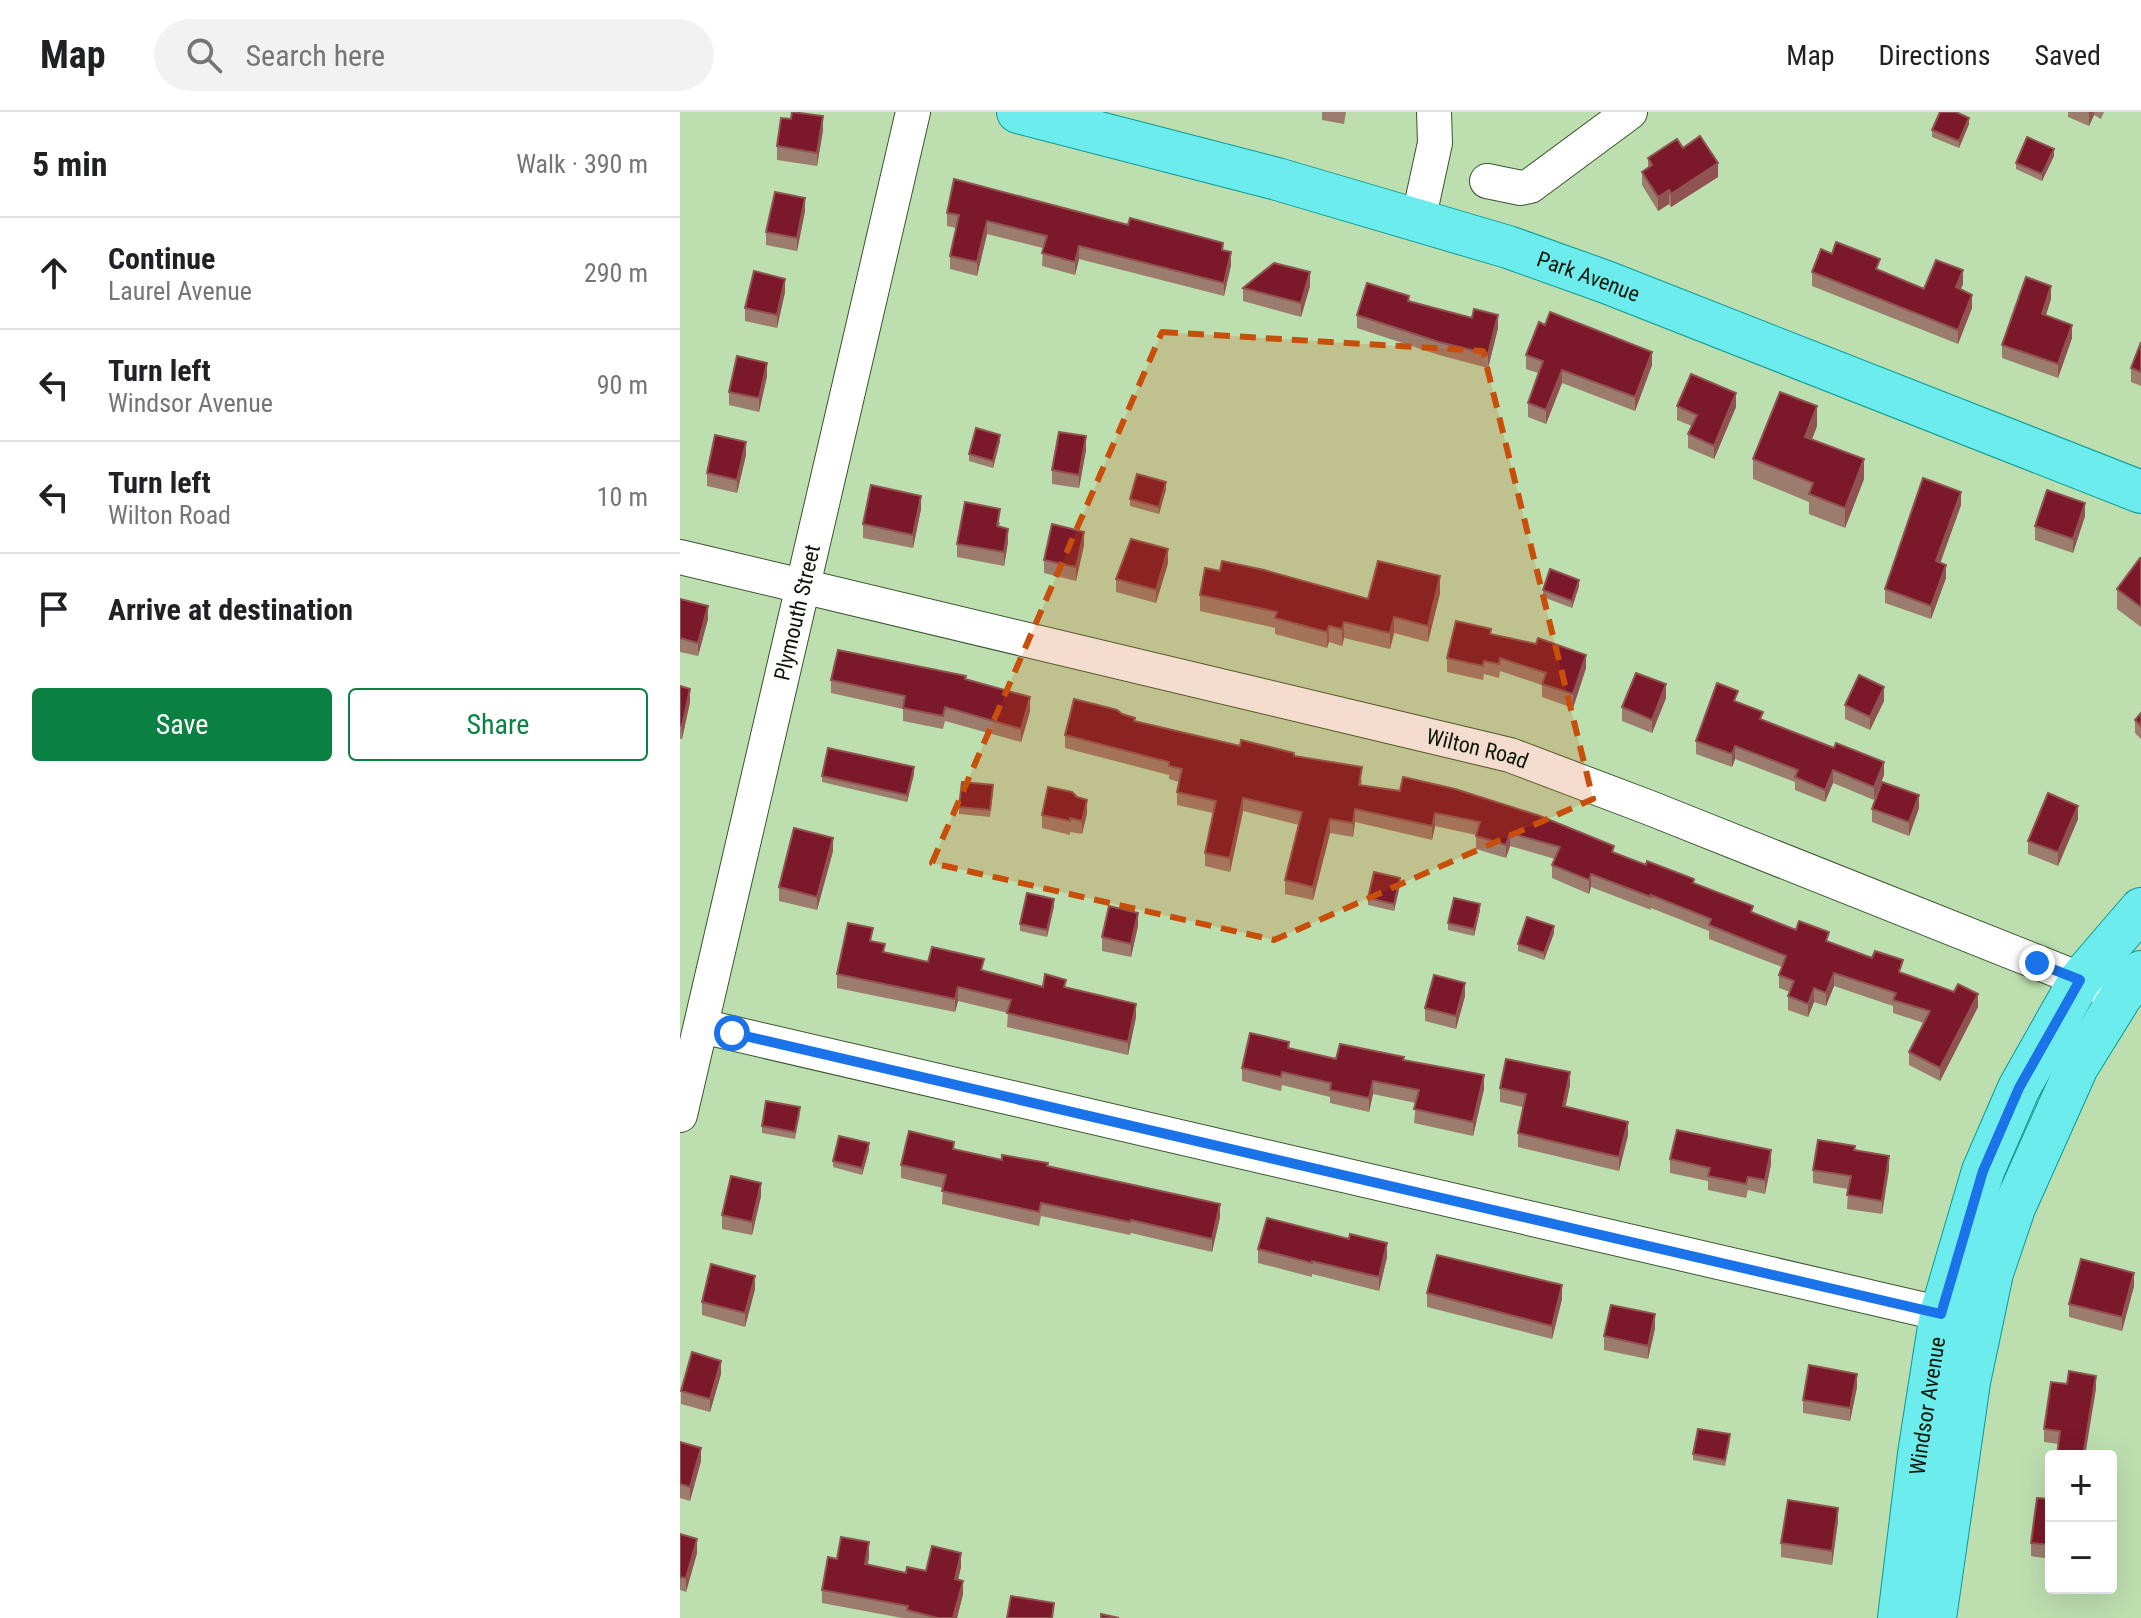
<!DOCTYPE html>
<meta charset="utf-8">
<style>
:root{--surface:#fff;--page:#f2f2f2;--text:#202124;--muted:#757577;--line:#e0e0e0;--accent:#0b8043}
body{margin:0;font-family:"Roboto Condensed",sans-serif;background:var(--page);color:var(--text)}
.controls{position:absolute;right:24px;bottom:24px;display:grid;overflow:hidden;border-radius:8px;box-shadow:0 8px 32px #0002}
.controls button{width:72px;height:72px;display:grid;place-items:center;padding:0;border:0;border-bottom:2px solid var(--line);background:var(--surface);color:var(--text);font:40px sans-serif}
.stop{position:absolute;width:24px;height:24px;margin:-18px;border:6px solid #1a73e8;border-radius:50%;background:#fff}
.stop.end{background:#1a73e8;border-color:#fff;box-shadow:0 2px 8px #0008}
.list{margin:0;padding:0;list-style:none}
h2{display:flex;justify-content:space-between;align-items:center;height:104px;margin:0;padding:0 32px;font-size:34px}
h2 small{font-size:26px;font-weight:400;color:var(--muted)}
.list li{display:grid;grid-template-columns:52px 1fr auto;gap:24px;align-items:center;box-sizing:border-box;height:112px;padding:0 32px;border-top:2px solid var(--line)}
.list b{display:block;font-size:30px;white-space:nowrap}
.list p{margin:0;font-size:26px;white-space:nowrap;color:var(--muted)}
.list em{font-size:26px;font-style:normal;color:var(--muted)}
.actions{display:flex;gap:16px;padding:24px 32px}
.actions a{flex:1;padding:18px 0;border:2px solid var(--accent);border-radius:8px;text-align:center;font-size:28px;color:var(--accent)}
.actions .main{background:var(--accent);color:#fff}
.icon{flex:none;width:44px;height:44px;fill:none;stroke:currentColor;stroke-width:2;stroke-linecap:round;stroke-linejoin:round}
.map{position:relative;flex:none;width:1461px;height:1506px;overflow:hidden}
header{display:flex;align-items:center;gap:48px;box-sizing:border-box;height:112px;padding:0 40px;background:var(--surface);border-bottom:2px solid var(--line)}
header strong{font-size:38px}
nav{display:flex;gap:44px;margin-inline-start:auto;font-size:28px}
.search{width:560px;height:72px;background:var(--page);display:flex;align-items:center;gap:20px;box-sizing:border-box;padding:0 28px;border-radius:44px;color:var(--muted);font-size:30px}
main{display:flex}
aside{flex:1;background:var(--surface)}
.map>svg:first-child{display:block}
</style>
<header>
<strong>Map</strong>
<div class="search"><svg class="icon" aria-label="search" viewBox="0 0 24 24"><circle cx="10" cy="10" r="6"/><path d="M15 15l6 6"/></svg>Search here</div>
<nav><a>Map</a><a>Directions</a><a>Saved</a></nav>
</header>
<main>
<aside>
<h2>5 min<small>Walk · 390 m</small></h2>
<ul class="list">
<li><svg class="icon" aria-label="ahead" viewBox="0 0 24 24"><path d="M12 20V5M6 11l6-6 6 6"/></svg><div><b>Continue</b><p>Laurel Avenue</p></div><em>290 m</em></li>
<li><svg class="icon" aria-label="left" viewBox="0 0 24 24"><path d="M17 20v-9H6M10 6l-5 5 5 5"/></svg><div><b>Turn left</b><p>Windsor Avenue</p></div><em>90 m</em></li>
<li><svg class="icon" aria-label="left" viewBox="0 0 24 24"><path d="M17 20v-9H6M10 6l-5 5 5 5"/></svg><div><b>Turn left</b><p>Wilton Road</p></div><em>10 m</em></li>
<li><svg class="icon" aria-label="arrive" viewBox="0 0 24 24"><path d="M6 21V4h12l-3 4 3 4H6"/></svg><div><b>Arrive at destination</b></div></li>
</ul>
<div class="actions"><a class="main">Save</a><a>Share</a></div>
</aside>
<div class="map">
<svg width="1461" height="1506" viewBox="0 0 1461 1506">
<rect width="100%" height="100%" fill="#bddfb0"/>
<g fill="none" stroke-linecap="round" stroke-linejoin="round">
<g stroke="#3a562e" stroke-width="36">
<g id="minor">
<path d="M807,69L841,76L850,74L950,0"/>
<path d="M738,109L755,31L754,0"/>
<path id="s1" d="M0,445L830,643L970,696L1422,876"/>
<path d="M21,914L1284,1207"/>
<path id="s2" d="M0,1003L233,0"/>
</g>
</g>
<g stroke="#0c9996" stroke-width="44">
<g id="major">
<path id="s3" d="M338,0L597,67L828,135L926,170L1461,380"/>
<path id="s4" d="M1219,1506L1239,1342L1261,1202L1303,1059L1339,976L1400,868L1461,797"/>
<path d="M1255,1506L1289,1270L1312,1161L1334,1096L1397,955L1441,884L1461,860"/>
</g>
</g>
<use href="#minor" stroke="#fff" stroke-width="34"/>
<use href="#major" stroke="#6decee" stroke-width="42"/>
</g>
<path fill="#9c7c6c" d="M642,0H666L664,12L642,8Z
M1388,0H1424L1421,7L1414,3L1409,14L1388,5Z
M111,7L143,18L137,54L97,48V34Z
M1289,12L1279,36L1252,25V18Z
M1003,36L1038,65L991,95L989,92L978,99L962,73V60L968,56V46Z
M1374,44L1362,69L1336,57V51Z
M125,99L117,139L86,133V120Z
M267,101L543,138L551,153L544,184L399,147L395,163L362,154L363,136L307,122L297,164L270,157V144L276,116L267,114Z
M1200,158L1244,177L1283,172L1280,178L1292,196L1278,232L1132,174V160Z
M630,174L621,205L563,189V176Z
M105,180L97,216L65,209V196Z
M1371,187L1366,203L1392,226L1378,266L1322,246V233Z
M729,189L792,206L818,216L808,256L759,243L677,216V203Z
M1461,230V274L1451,270V256Z
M846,243L972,253L955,299L882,271L866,312L848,305V291L858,261L846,257Z
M87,264L79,300L49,293V280Z
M997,294L1056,295L1034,347L1008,336V322L1012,314L997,308Z
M1137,314L1132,327L1184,367L1165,416L1129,402V390L1073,367V347Z
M320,329L313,356L289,349V342Z
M406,338L399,376L372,372V358Z
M66,343L57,381L27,374V361Z
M486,377L479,402L450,394V387Z
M1281,393L1260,451L1266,466L1251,507L1205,491V477Z
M241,397L233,436L183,426V412Z
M1405,404L1393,441L1355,428V414Z
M320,410L319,415L328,430L324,454L277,445V432Z
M404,433L396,469L364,461V448Z
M1461,446V515L1437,497V477Z
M488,451L476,491L436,480V467Z
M899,474L892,496L863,485V478Z
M760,481L748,530L714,521L710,537L664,526L662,534L649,530L647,536L595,522V516L520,499V483L688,487Z
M0,487L28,507L18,544L0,540Z
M811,522L906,556L893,596L862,585V573L820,559L819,566L804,562L803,568L767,560V546Z
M151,568H286L350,599L341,630L265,609L263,617L223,609V597L151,581Z
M0,574L10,590L2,627H0Z
M986,586L972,621L942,609V595Z
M1204,589L1190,618L1165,607V593Z
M1058,590L1083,608L1204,663L1194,688L1153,671L1145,690L1115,678V670L1055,647L1052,655L1016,642V629Z
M1461,601V627L1455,621V608Z
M442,602L455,609L560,634L614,644L682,668L681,674L934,740L1014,771L1073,801L1149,830L1298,895L1260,969L1229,953V940L1244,911L1213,901V894L1154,874L1146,894L1134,890L1128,905L1108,898V884L1110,880L1099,876V863L1102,855L1029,827V819L971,796V798L911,775L909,782L872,766V753L875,747L830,734L826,746L796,737V723L755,714L752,728L675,710L673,725L650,721L633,788L605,782V768L619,713L563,699L550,760L525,754V741L533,701L497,693V680L499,670L489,667V663L385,636V623Z
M234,662L227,690L142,670V664Z
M313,680L310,705L279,702V695Z
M1239,696L1229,724L1192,710V697Z
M407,701L402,722L390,720V723L362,716V703Z
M1398,707L1378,754L1348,742V729Z
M153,739L137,798L99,789V775Z
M720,773L714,799L688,793V786Z
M374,794L367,825L340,819V812Z
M800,798L794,824L768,818V811Z
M458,814L451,845L422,839V825Z
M874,821L864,848L838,839V832Z
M193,829L205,840L248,850L304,859L363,875L386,876L456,905L448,943L327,915L328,901L278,889L275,900L157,876V862Z
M785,884L776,917L745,909V896Z
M609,936L656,947L804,977L793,1024L734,1011L736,991L693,982L689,1000L650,991V985L602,973L601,979L562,969V956Z
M890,973L885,994L948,1023L939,1059L838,1035V1021L843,995L820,990V976Z
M120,1002L115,1027L82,1021V1014Z
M274,1037L322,1048L368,1055L540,1105L532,1140L451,1121L450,1123L361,1104L359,1114L262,1092L263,1076L221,1066V1053Z
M189,1038L182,1063L153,1055V1049Z
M1175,1038L1209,1057L1202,1102L1167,1097L1168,1077L1133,1071V1058Z
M990,1047L1091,1052L1085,1082L1068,1078L1066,1086L1028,1078V1069L990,1061Z
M81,1084L72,1123L42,1117V1103Z
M578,1137L707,1145L699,1179L632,1162V1165L578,1151Z
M1454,1174L1442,1219L1389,1205V1192Z
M75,1177L65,1215L22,1203V1190Z
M747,1181L882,1187L872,1227L747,1195Z
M975,1216L968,1247L924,1238V1224Z
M41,1262L30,1300L1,1292V1279Z
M1177,1275L1170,1309L1123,1301V1288Z
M1416,1277L1379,1332L1364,1330V1317Z
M1050,1329L1045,1354L1013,1348V1342Z
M0,1330L21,1349L10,1389L0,1386Z
M1371,1387V1447L1351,1444V1431Z
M1158,1409L1152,1453L1101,1445V1431Z
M0,1422L17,1441L6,1480L0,1478Z
M189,1444L188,1453L226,1461L281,1455L278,1468L283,1482L277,1506H222L142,1491V1478L157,1447Z"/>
<path fill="#8f5452" d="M1409,0H1414V3L1409,14Z
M143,4V18L137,54V41Z
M1289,6V12L1279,36V29Z
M1374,37V44L1362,69V62Z
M1038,51V65L991,95V82Z
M989,78V92L978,99V85Z
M125,86V99L117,139V126Z
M307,109V122L297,164V150Z
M399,134V147L395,163V150Z
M551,140V153L544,184V171Z
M1283,158V172L1276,189V175Z
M630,160V174L621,205V191Z
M105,167V180L97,216V203Z
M1371,174V187L1362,215V202Z
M1292,183V196L1278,232V218Z
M818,203V216L808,256V242Z
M1392,213V226L1378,266V252Z
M972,240V253L955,299V285Z
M87,251V264L79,300V286Z
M882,258V271L866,312V298Z
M1056,281V295L1034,347V334Z
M1137,294V314L1125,345V325Z
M320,323V329L313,356V349Z
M406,324V338L399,376V363Z
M66,330V343L57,381V368Z
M1184,347V367L1165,416V396Z
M486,370V377L479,402V395Z
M1281,380V393L1256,463V449Z
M241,384V397L233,436V423Z
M1405,391V404L1393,441V427Z
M328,417V430L324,454V440Z
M404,420V433L396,469V455Z
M488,437V451L476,491V478Z
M1266,453V466L1251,507V494Z
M760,464V481L748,530V514Z
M899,468V474L892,496V489Z
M28,494V507L18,544V531Z
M714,505V521L710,537V521Z
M664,510V526L662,534V517Z
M649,514V530L647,536V520Z
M906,543V556L893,596V582Z
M986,572V586L972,621V608Z
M1204,575V589L1190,618V605Z
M10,577V590L2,627V614Z
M350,585V599L341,630V617Z
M1055,634V647L1052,655V642Z
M1204,650V663L1194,688V675Z
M234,655V662L227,690V683Z
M1153,658V671L1145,690V678Z
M1239,683V696L1229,724V710Z
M563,686V699L550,760V746Z
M407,688V701L402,722V709Z
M1398,694V707L1378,754V740Z
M675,697V710L673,725V711Z
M755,701V714L752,728V714Z
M650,707V721L633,788V775Z
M830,721V734L826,746V733Z
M153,726V739L137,798V785Z
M911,762V775L909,782V768Z
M720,766V773L714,799V792Z
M374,787V794L367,825V818Z
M800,792V798L794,824V817Z
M458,801V814L451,845V832Z
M874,814V821L864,848V841Z
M1154,861V874L1146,894V881Z
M785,871V884L776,917V904Z
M278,875V889L275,900V887Z
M1134,876V890L1128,905V892Z
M1298,882V895L1260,969V956Z
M456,892V905L448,943V930Z
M890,960V973L883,1007V994Z
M804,963V977L793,1024V1010Z
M693,969V982L689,1000V986Z
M948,1010V1023L939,1059V1045Z
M189,1031V1038L182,1063V1056Z
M1091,1038V1052L1085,1082V1068Z
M1209,1044V1057L1202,1102V1089Z
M81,1071V1084L72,1123V1110Z
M540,1092V1105L532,1140V1127Z
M707,1131V1145L699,1179V1165Z
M1454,1161V1174L1442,1219V1205Z
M75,1164V1177L65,1215V1201Z
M882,1173V1187L872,1227V1214Z
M975,1202V1216L968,1247V1234Z
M41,1249V1262L30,1300V1287Z
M1177,1262V1275L1170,1309V1296Z
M1416,1264V1277L1405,1344H1403Z
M21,1336V1349L10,1389V1375Z
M1158,1396V1409L1152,1453V1439Z
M17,1427V1441L6,1480V1466Z
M189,1430V1444L185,1466V1452Z
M281,1441V1455L275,1480V1467Z
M283,1469V1482L277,1506H273Z"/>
<path fill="#7b1829" stroke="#8f5452" stroke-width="2" d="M112,0L143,4L137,41L97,34L101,6L111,7Z
M1260,0H1276L1289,6L1279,29L1252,18Z
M1020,24L1038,51L991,82L989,78L978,85L962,60L972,53L968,46L997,27L1003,36Z
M1347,25L1374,37L1362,62L1336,51Z
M274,67L448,113L450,106L543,131L542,138L551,140L544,171L399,134L395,150L362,141L367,124L307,109L297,150L270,144L279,103L267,101Z
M95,80L125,86L117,126L86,120Z
M1156,130L1200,147L1196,157L1244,177L1256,148L1283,158L1276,175L1292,183L1278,218L1132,160L1141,137L1152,142Z
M594,151L630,160L621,191L563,176Z
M74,159L105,167L97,203L65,196Z
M1346,165L1371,174L1362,202L1392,213L1378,252L1322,233Z
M687,171L729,184L728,189L792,206L794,197L818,203L808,242L759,230L677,203Z
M870,200L972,240L955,285L882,258L866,298L848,291L863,249L846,243L859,210L865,213Z
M1461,230V260L1451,256Z
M57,244L87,251L79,286L49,280Z
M1011,262L1056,281L1034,334L1008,322L1017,303L997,294Z
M1100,280L1137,294L1125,325L1184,347L1165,396L1129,382L1133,371L1073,347Z
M296,316L320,323L313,349L289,342Z
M379,320L406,324L399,363L372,358Z
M35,323L66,330L57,368L27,361Z
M457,362L486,370L479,395L450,387Z
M1243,366L1281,380L1256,449L1266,453L1251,494L1205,477Z
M191,373L241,384L233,423L183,412Z
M1367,378L1405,391L1393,427L1355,414Z
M285,390L320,397L317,414L328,417L324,440L277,432Z
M372,412L404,420L396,455L364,448Z
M451,427L488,437L476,478L436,467Z
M1460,446H1461V495L1437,477Z
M542,449L584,458L688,487L698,449L760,464L748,514L714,505L710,521L664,510L662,517L649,514L647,520L595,506L597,500L520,483L525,456L540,459Z
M870,457L899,468L892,489L863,478Z
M0,487L28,494L18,531L0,526Z
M776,509L811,517L810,522L856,532L858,526L906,543L893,582L862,572L866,561L820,546L819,552L804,549L803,554L767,546Z
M158,538L286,564L285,567L350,585L341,617L265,595L263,604L223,596L225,584L151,568Z
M956,561L986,572L972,608L942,595Z
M1179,563L1204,575L1190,605L1165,593Z
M1037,571L1058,579L1054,589L1083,600L1080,607L1154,636L1156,631L1204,650L1194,675L1153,658L1145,678L1115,665L1118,658L1055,634L1052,642L1016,629Z
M0,574L10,577L2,614L0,613Z
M394,587L437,598L442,602L455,606L454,609L560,634L561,628L614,641V644L682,655L679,673L720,679L723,665L775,677L860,704L934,734L932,740L966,753L967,749L1014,767L1013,771L1073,794L1071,800L1116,818L1119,809L1149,820L1146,829L1192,846L1195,839L1223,848L1219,860L1274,880L1278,872L1298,882L1260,956L1229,940L1250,899L1213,888L1216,881L1154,861L1146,881L1134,876L1128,892L1108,884L1114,869L1099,863L1106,844L1029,813L1031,807L971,783V785L911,762L909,768L872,753L880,735L830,721L826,733L796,724L800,710L755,701L752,714L675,697L673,711L650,707L633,775L605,768L622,700L563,686L550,746L525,741L536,689L497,680L502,657L489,654V650L385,623Z
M1461,601V614L1455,608Z
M148,636L234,655L227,683L142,664Z
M282,670L313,673L310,698L279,695Z
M1202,670L1239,683L1229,710L1192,697Z
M368,675L392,680L397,685L407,688L402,709L390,706V709L362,703Z
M1368,681L1398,694L1378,740L1348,729Z
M114,716L153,726L137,785L99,775Z
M694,760L720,766L714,792L688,786Z
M347,781L374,787L367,818L340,812Z
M774,786L800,792L794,817L768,811Z
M429,794L458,801L451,832L422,825Z
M847,805L874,814L864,841L838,832Z
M168,811L193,816L190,829L205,832L203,840L248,850L252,835L304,847L301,858L363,875L365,862L386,868L384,875L456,892L448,930L327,901L331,888L278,875L275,887L157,862Z
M754,863L785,871L776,904L745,896Z
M570,921L609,930L608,936L656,947L660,932L724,945L723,948L804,963L793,1010L734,997L739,978L693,969L689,986L650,978L651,971L602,960L601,965L562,956Z
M826,947L890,960L883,994L948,1010L939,1045L838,1021L846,982L820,976Z
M86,989L120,995L115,1020L82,1014Z
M997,1018L1091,1038L1085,1068L1068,1065L1066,1072L1028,1064L1030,1056L990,1047Z
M229,1019L274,1030L273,1037L322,1048V1043L368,1051L367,1054L540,1092L532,1127L451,1108L450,1110L361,1091L359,1100L262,1079L266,1063L221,1053Z
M159,1024L189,1031L182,1056L153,1049Z
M1138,1028L1175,1034L1174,1038L1209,1044L1202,1089L1167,1083L1171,1064L1133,1058Z
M51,1064L81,1071L72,1110L42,1103Z
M587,1106L669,1127L670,1122L707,1131L699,1165L632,1149V1151L578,1137Z
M757,1143L882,1173L872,1214L747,1181Z
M1401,1147L1454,1161L1442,1205L1389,1192Z
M31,1152L75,1164L65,1201L22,1190Z
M931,1193L975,1202L968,1234L924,1224Z
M12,1240L41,1249L30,1287L1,1279Z
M1129,1253L1177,1262L1170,1296L1123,1288Z
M1389,1259L1416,1264L1403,1344H1377L1380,1319L1364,1317L1371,1270L1387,1272Z
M1018,1317L1050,1322L1045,1348L1013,1342Z
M0,1330L21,1336L10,1375L0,1372Z
M1357,1386L1371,1387V1433L1351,1431Z
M1108,1388L1158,1396L1152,1439L1101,1431Z
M0,1422L17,1427L6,1466L0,1465Z
M161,1425L189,1430L185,1452L226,1461L227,1455L246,1459L252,1434L281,1441L275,1467L283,1469L273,1506H258L227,1498L228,1494L142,1478L148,1445L157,1447Z
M331,1484L374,1491L372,1506H327Z
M421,1502L439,1506H421Z"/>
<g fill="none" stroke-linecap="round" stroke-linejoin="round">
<path stroke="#1a73e8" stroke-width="10" d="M52,921L1261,1202L1303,1059L1339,976L1400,868L1357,851"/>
</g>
<path fill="#c74f0b" fill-opacity="0.2" stroke="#c74f0b" stroke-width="6" stroke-dasharray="16 10" stroke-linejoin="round" d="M482,220L803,239L913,687L594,828L252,751Z"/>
<g text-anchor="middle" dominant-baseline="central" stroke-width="8" stroke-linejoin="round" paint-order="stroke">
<g font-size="22" fill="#0c1707" stroke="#caecbd">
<text stroke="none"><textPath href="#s3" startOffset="594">Park Avenue</textPath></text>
<text stroke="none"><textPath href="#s2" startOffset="516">Plymouth Street</textPath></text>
<text stroke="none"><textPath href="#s1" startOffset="820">Wilton Road</textPath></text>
<text stroke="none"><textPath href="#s4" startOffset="214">Windsor Avenue</textPath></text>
</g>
</g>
</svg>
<div class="controls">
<button>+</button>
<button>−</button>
</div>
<div class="stop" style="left:52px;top:921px"></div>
<div class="stop end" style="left:1357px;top:851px"></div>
</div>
</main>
